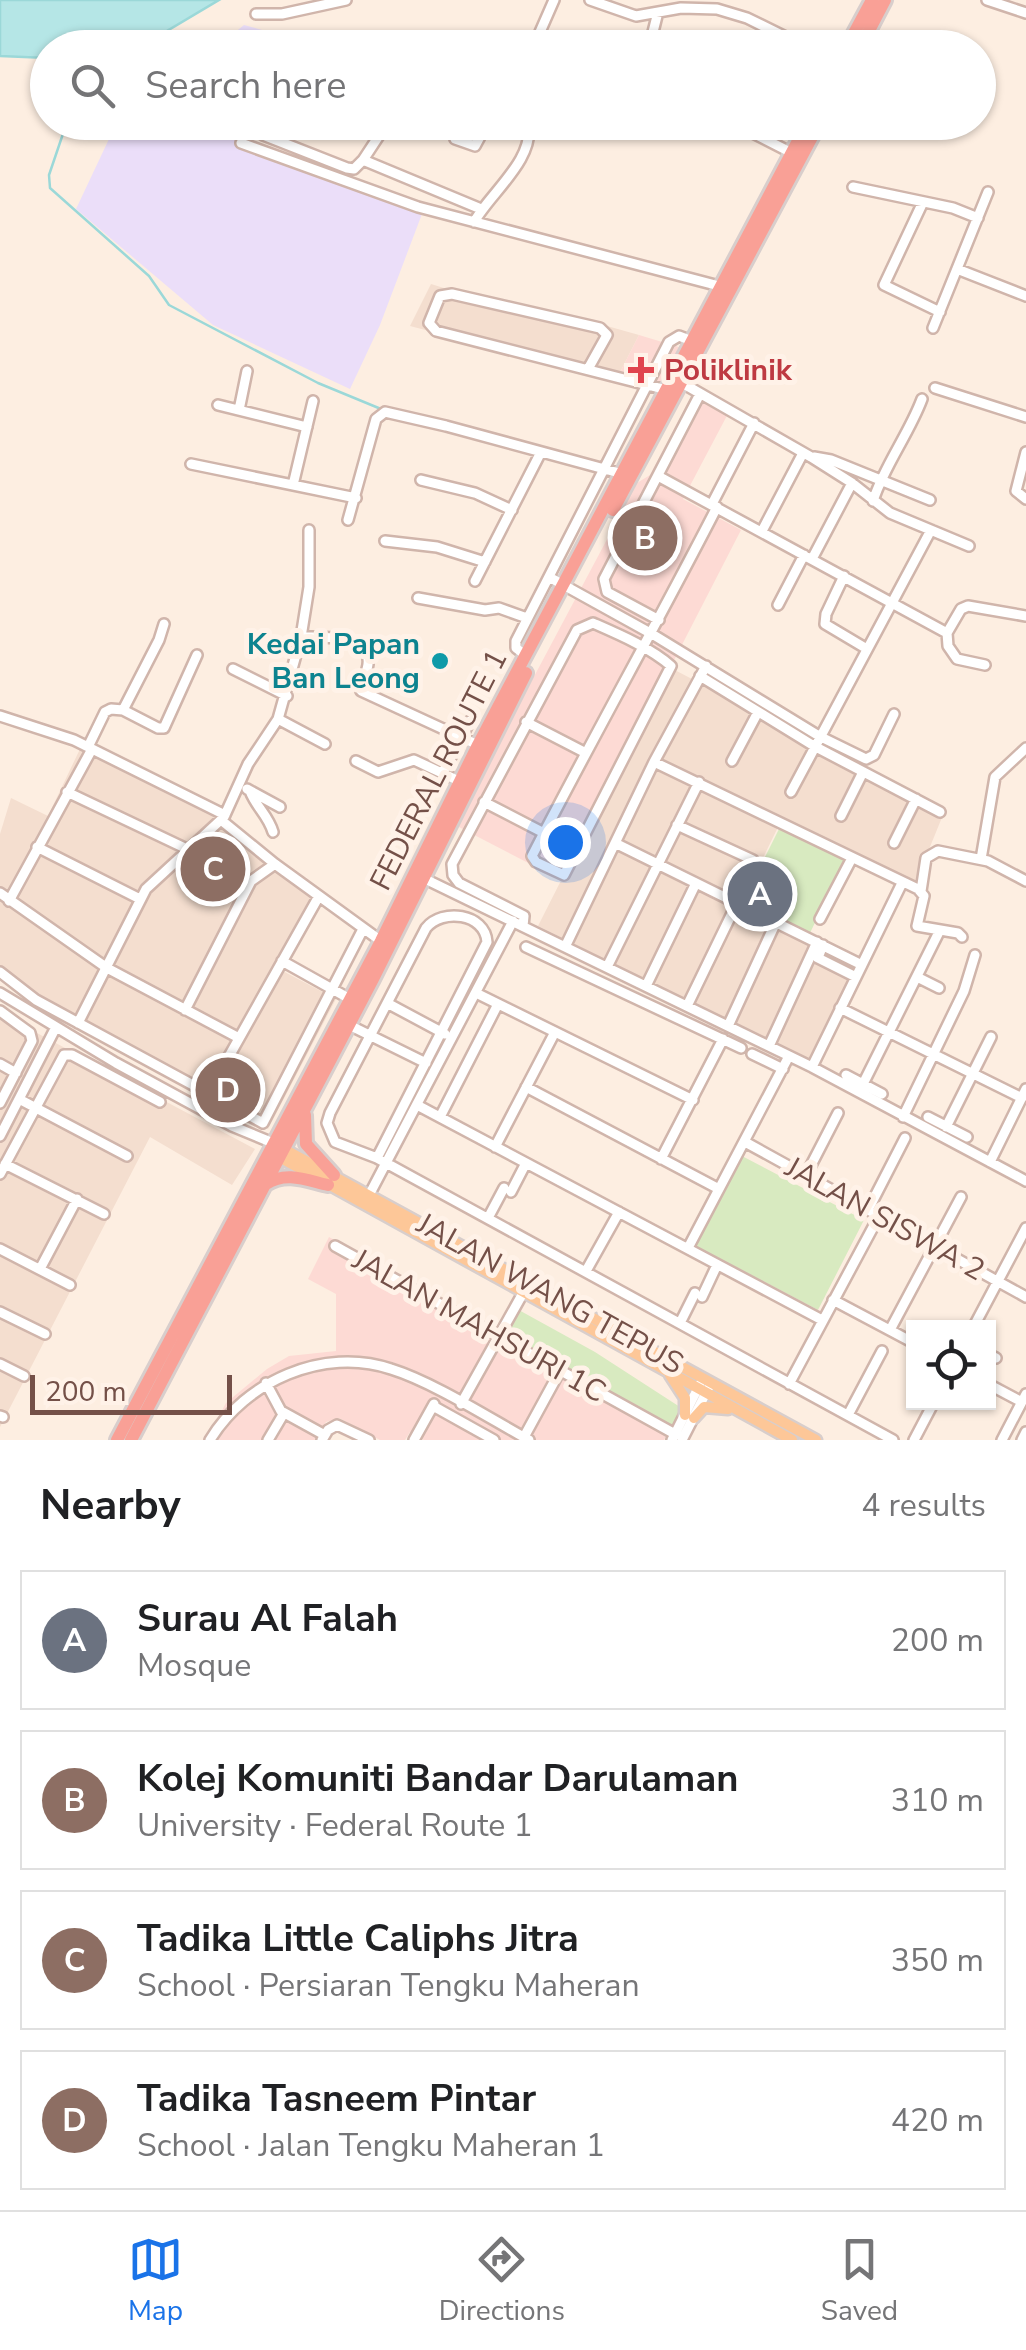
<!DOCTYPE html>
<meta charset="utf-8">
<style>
:root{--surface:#fff;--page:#f2f2f2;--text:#202124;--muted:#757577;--line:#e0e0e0;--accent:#1a73e8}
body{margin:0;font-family:"Nunito Sans",sans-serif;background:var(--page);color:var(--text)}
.controls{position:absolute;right:30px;bottom:30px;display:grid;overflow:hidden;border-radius:0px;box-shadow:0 2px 8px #0004}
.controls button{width:90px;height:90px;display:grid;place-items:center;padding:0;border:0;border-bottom:2px solid var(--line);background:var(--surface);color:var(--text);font:50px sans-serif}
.scale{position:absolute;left:30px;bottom:25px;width:202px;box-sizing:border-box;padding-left:10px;border:5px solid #745048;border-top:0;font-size:28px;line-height:35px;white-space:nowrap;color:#745048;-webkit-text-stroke:8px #fff2e8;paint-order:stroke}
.you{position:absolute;left:565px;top:842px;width:35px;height:35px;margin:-25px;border:8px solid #fff;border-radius:50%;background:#1a73e8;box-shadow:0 0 0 15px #1a73e833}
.badge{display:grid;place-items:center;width:65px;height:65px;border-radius:50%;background:var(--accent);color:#fff;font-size:32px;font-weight:700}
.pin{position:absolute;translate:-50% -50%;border:5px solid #fff;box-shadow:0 2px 10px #0006}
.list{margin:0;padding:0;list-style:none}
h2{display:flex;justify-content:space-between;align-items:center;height:130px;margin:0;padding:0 40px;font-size:42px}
h2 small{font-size:32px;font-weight:400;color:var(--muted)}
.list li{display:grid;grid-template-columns:65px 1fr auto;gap:30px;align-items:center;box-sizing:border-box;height:140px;margin:0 20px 20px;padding:0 20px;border:2px solid var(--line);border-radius:0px}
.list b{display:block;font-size:38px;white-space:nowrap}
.list p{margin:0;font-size:32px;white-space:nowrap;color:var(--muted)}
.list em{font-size:32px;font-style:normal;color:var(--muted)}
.icon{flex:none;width:55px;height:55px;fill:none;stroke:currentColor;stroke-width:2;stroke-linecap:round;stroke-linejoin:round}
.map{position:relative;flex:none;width:1026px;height:1440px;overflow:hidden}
.search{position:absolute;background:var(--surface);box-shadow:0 2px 8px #0004;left:30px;right:30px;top:30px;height:110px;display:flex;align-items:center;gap:25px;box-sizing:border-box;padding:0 35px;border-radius:55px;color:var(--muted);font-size:38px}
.sheet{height:770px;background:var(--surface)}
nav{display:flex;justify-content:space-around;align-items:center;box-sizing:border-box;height:140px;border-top:2px solid var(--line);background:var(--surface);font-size:28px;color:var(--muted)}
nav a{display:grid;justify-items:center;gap:5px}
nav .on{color:var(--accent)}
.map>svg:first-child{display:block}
</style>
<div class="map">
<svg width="1026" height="1440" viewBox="0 0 1026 1440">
<rect width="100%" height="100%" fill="#fdeee1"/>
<path fill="#f4decf" d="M431,284L514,310L568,315L639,335L616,380L410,326Z
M669,667L692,679L695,675L819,747L945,810L912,891L779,825L742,901L860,960L809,1061L538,926Z
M80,749L216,810L315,901L279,969L336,999L268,1129L99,1041L0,967V834L11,798L48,816Z
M0,1008L35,1032L255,1149L232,1185L150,1137L0,1427Z"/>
<path fill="#fddad4" d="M639,335L682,348L659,391L616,380Z
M695,389L731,408L683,499L741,530L561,880L455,825L637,483L650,475Z
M329,1237L672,1426L664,1440H424L410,1432L405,1440H380L339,1418L326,1422L316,1440H206L226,1403L267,1369L289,1356L336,1351V1294L308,1279Z"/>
<path fill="#ebdef9" d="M244,25L305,42L302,47H217Z
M117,122L259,123L249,140L425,206L380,325L350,389L213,325L76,209Z"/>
<path fill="#d8eac0" d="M780,827L845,860L810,933L785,921L796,897L755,877Z
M742,1156L864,1220L818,1310L696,1246Z
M517,1309L595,1352L680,1407L677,1421L672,1426L509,1336L507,1327Z"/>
<path fill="#b5e6e6" stroke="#9bd8d8" stroke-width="2.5" d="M0,0H219L160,35L104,47L48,48L47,58L0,56Z"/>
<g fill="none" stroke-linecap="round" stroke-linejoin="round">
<path stroke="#9bd8d8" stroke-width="2.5" d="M67,122L49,175L50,188L149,276L169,305L318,383L381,409
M400,411L409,413"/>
<g stroke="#d0b5ab" stroke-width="14">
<path id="minor" d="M590,0L636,16L681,8L717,9L747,18L808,48
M987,0L1026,13
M256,14H282L346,0
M334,45L343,48
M533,48L554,0
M552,48L556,45L564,48
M649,48L658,12
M741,127L792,153
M263,135L347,168L354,169L363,160L481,209
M455,139L475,146L488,122
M241,143L418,207L723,287
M363,160L388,122
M853,187L953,208L978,218
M923,202L884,285L940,312
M474,222C491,192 536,159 528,122
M957,269L1026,296
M933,328L988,192
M588,369L607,335L600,328L452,294L440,296L429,323L436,331L667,390
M682,383L811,457L852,483L890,513L969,546
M935,388L1026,417
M218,405L307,427
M239,410L247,371
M1026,452L1016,491L1026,499
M814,457L831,460L930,500
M191,464L356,498
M658,476L947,633
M421,480L475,493L512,510
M293,485L313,401
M873,501C884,466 909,434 922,399
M712,504L754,423
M348,520L376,419L385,412L446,426L623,474
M762,531L803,453
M385,541L437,547L485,562
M812,559L852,483
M844,576L826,614L825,624L867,649
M549,577L652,634L819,736L866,759L874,755L894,714
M475,581L541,452
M418,598L485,610L499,608L527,618
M778,605L804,555
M659,620L607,592L604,579L700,394
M947,633L961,609L968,606L1026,616
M947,633L948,646L957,659L985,665
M301,637C319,637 365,634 368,659C370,671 360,679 361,691L478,745
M525,655L516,648V641L669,342L679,336L692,341
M233,669L287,696
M700,676L814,746L940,812
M123,710L159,640L164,624
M0,716L74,740L225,815
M278,719L325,744
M526,722L586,753
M88,747L105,712L111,709L123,710L158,728H164L197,655
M356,761L378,772L414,760L459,781
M732,761L758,712
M654,762L918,889L924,896L917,926L958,933L962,937
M443,772L470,721
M247,789L280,807
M250,791C256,807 268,815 273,832
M67,792L187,849
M791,792L931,530
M484,802L544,833
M841,816L863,772
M221,820L275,864L381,941
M677,825L753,860
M615,843L862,965
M894,843L916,799
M37,847L140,899
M981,859L995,777L1026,748
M423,878L812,1067L1026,1181
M921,891L926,858L938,851L988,861L1026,881
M0,893L107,968L239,1038
M9,901L92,749
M820,919L852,858
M523,926L524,916L459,883L453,875L452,864L577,630L593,623C618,634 651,648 671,666L564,875L536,862L532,856C592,739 657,624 717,507
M823,945L818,958L856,977
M526,947L741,1048
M565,947L654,762L706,666
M282,961L350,999
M607,967L699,782
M0,972L36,1000L263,1123L363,929
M917,977L939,988
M646,986L696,883
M0,993L116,1063L232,1126L273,1143
M476,993L693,1100
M387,1003L445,1034
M687,1006L737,903
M840,1008L1022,1098
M185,1010L251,881L275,864
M0,1011L30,1033L32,1041L0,1103
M78,1023L146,889L224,817L248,764L278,719L301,637L309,587V530
M349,1025L426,1063
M728,1026L776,922
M769,1046L817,942
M752,1054L783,1069
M0,1064L16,1073
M812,1067L902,883
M846,1075L882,1094
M863,1084L940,930
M526,1087L719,1189
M19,1099L127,1156
M417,1105L822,1320
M200,1108L319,896
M440,1117L498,1004
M903,1117L964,991L975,955
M928,1117L967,1137
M946,1127L991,1037
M0,1136L55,1029
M745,1142L1026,1297
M495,1147L555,1032
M377,1158L487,942C485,913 442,908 426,928L330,1113L327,1123L335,1142L377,1158L893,1440
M661,1159L723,1039
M990,1162L1026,1089
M5,1164L104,1214
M0,1174L64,1055H72L160,1102
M806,1175L838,1113
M511,1192L526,1163
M366,1201L513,921
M868,1210L905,1138
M488,1218L504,1188
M335,1246L675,1434
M688,1248L789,1056
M0,1249L70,1285
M40,1269L77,1199
M586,1271L619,1212
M702,1297L717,1265
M833,1300L914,1343
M0,1312L45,1334
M680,1323L695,1293
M973,1328L1026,1228
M890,1330L961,1197
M988,1354L996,1358
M0,1364L24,1376
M266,1383L281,1411L321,1433
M789,1384L879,1216
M988,1384L1022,1402
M461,1404L523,1293
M433,1406L494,1440
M848,1415L882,1351
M0,1416L3,1417
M524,1437L560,1371
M210,1440C245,1382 323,1346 391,1369C433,1382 489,1418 529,1440
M268,1440L284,1413
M322,1440L328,1430L337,1425L369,1440
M414,1440L434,1404
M672,1440L700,1384
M682,1440L711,1383
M914,1440L934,1402
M1002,1440L1026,1394
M1022,1440L1026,1432"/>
</g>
<g stroke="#d8cecc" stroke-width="15">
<path id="major" d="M278,1146L816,1440
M274,1154L792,1440
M670,1375L685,1398V1415
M694,1418L704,1407L728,1409"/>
</g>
<g stroke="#d8cecc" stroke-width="18">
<path id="highway" d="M846,48L872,0
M860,48L885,0
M613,510L820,122
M305,1115L306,1144L334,1175
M266,1184C286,1171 306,1180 328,1185
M117,1440L381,941L478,745L808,122
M131,1440L373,979L526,673"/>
</g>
<use href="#minor" stroke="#fff" stroke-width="9"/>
<use href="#major" stroke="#fdc798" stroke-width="10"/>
<use href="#highway" stroke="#f9a096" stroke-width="12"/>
</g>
<path fill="#e0444e" stroke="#fff2e8" stroke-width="4" d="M636 355h10v10h10v10h-10v10h-10v-10h-10v-10h10z"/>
<circle fill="#0f9aa8" stroke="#fff2e8" stroke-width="4" cx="440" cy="661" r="10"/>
<g text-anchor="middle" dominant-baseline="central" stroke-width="10" stroke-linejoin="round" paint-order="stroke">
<g font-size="30" font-weight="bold" fill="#be3a42" stroke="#fff2e8" text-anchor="start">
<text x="664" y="370">Poliklinik</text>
</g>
<g font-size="30" font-weight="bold" fill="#0d838f" stroke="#fff2e8" text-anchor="end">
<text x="420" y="644">Kedai Papan<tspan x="420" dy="34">Ban Leong</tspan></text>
</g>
<g font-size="30" fill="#745048" stroke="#fff2e8">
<text transform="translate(439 770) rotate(-63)">FEDERAL ROUTE 1</text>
<text transform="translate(885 1219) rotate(29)">JALAN SISWA 2</text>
<text transform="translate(550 1294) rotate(29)">JALAN WANG TEPUS</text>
<text transform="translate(479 1326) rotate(29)">JALAN MAHSURI 1C</text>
</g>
</g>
</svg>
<div class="controls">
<button><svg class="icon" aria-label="locate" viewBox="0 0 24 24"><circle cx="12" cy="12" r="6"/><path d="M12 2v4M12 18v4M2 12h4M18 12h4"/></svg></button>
</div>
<div class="scale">200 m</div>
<div class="you"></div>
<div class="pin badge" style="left:760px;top:894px;background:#6b7280">A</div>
<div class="pin badge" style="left:645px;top:538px;background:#8d6e63">B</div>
<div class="pin badge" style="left:213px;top:869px;background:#8d6e63">C</div>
<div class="pin badge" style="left:228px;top:1090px;background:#8d6e63">D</div>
<div class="search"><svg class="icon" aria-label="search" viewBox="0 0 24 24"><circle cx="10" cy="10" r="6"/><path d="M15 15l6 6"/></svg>Search here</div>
</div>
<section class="sheet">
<h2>Nearby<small>4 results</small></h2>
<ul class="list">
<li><span class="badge" style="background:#6b7280">A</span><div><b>Surau Al Falah</b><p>Mosque</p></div><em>200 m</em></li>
<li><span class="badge" style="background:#8d6e63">B</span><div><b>Kolej Komuniti Bandar Darulaman</b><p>University · Federal Route 1</p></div><em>310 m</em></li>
<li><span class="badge" style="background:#8d6e63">C</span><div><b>Tadika Little Caliphs Jitra</b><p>School · Persiaran Tengku Maheran</p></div><em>350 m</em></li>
<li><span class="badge" style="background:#8d6e63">D</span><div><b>Tadika Tasneem Pintar</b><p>School · Jalan Tengku Maheran 1</p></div><em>420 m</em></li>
</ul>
</section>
<nav>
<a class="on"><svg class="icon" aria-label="map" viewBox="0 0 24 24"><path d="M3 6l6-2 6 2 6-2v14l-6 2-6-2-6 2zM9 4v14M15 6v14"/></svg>Map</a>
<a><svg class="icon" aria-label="directions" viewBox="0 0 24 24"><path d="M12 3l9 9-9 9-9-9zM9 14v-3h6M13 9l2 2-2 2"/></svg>Directions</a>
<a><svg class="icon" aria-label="saved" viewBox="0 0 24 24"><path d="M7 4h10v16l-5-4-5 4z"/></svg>Saved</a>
</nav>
